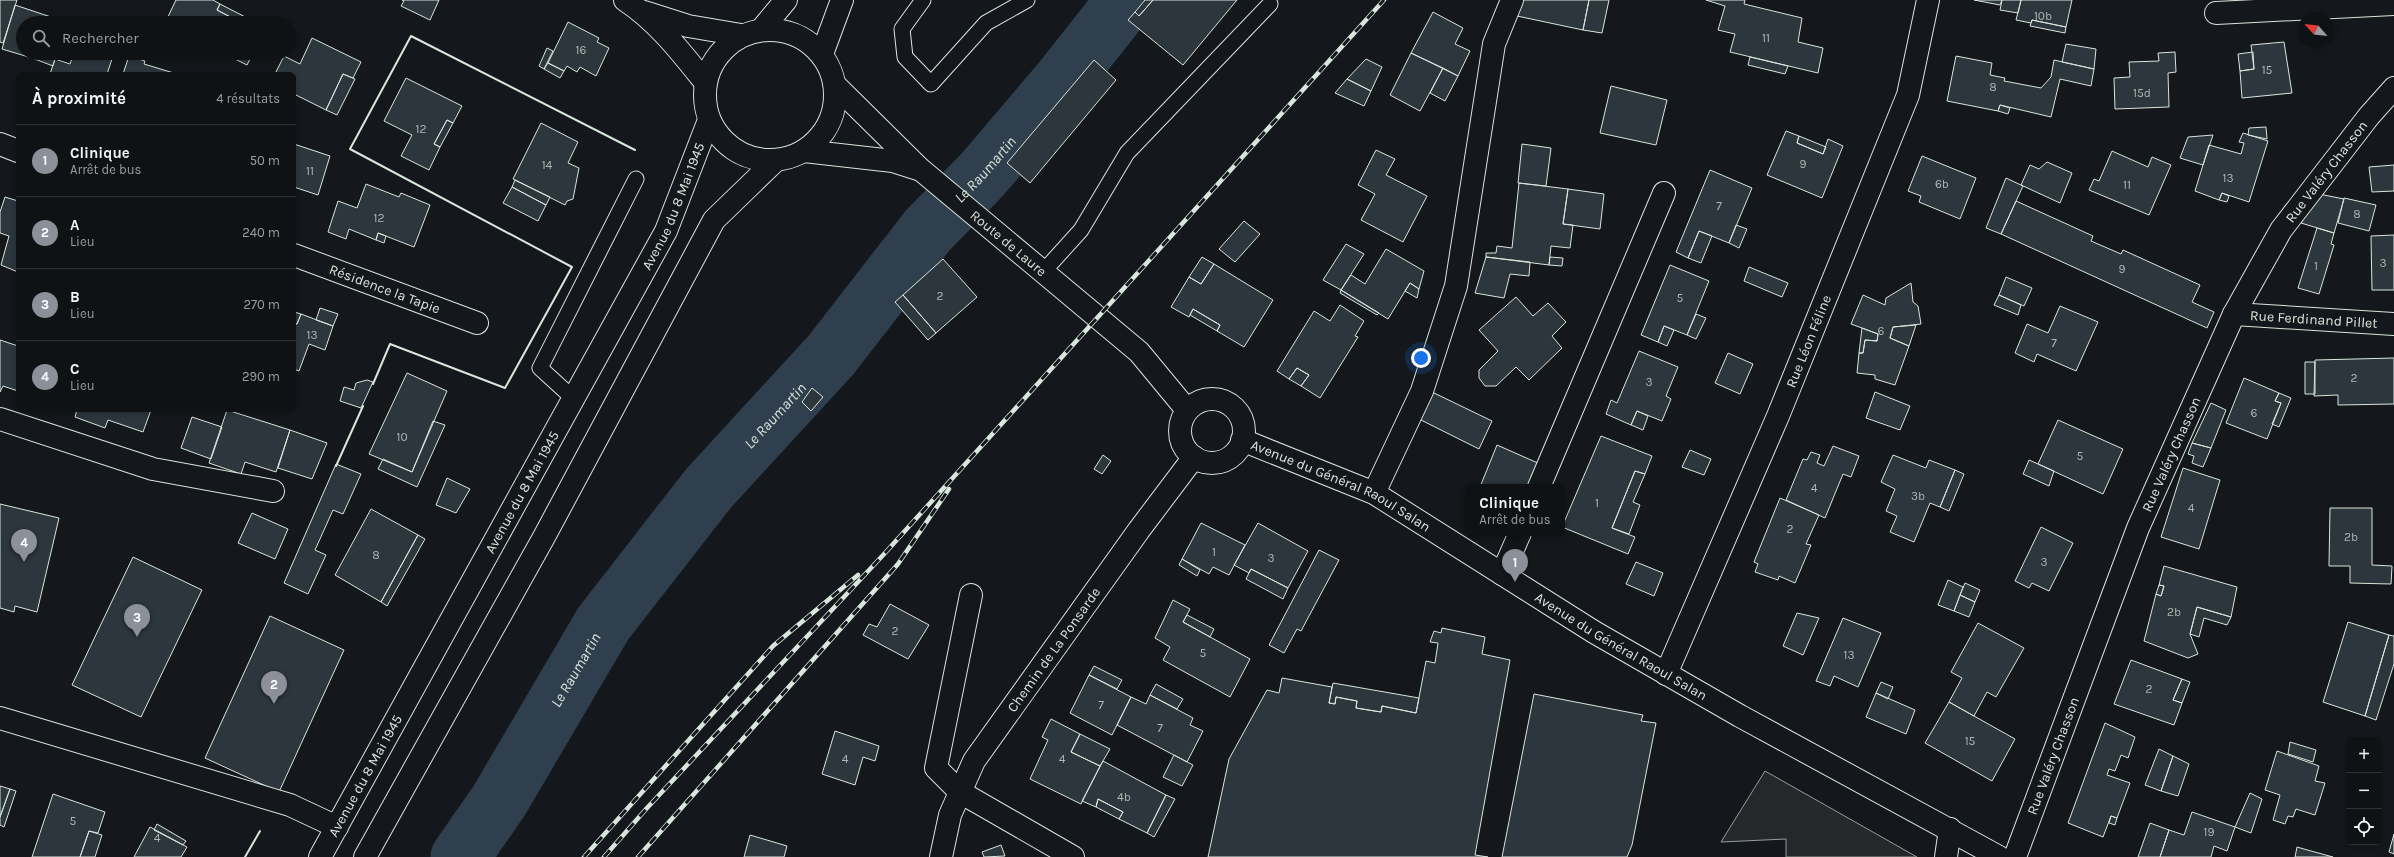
<!DOCTYPE html>
<html lang="fr">
<meta charset="utf-8">
<style>
:root{--surface:#0f1215;--page:#1d2022;--text:#f1f3f6;--muted:#9b9ea0;--line:#2f3234;--accent:#8c9099}
body{margin:0;font-family:Karla,sans-serif;background:var(--page);color:var(--text)}
.controls{position:absolute;right:12px;bottom:12px;display:grid;overflow:hidden;border-radius:6px;box-shadow:0 2px 6px #0003}
.controls button{width:36px;height:36px;display:grid;place-items:center;padding:0;border:0;border-bottom:1px solid var(--line);background:var(--surface);color:var(--text);font:20px sans-serif}
.compass{position:absolute;left:2298px;top:12px;width:36px;height:36px;border-radius:50%;background:var(--surface);box-shadow:0 2px 6px #0003;rotate:297deg}
.you{position:absolute;left:1421px;top:358px;width:14px;height:14px;margin:-10px;border:3px solid #fff;border-radius:50%;background:#1a73e8;box-shadow:0 0 0 6px #1a73e833}
.badge{display:grid;place-items:center;width:26px;height:26px;border-radius:50%;background:var(--accent);color:#fff;font-size:13px;font-weight:700}
.pin{position:absolute;translate:-50% -33px;filter:drop-shadow(0 1px 2px #0008)}
.pin::after{content:'';position:absolute;top:21px;width:14px;height:12px;background:inherit;clip-path:polygon(0 0,100% 0,50% 100%)}
.popup{position:absolute;left:1465px;top:484px;width:100px;height:52px;box-sizing:border-box;display:grid;place-content:center;border-radius:6px;background:var(--surface);filter:drop-shadow(0 1px 3px #0005);font-size:13px;white-space:nowrap;color:var(--muted)}
.popup b{font-size:15px;color:var(--text)}
.popup::after{content:'';position:absolute;left:50%;top:100%;margin-left:-8px;border:8px solid transparent;border-top-color:var(--surface)}
.list{margin:0;padding:0;list-style:none}
h2{display:flex;justify-content:space-between;align-items:center;height:52px;margin:0;padding:0 16px;font-size:17px}
h2 small{font-size:13px;font-weight:400;color:var(--muted)}
.list li{display:grid;grid-template-columns:26px 1fr auto;gap:12px;align-items:center;box-sizing:border-box;height:72px;padding:0 16px;border-top:1px solid var(--line)}
.list b{display:block;font-size:15px;white-space:nowrap}
.list p{margin:0;font-size:13px;white-space:nowrap;color:var(--muted)}
.list em{font-size:13px;font-style:normal;color:var(--muted)}
.icon{flex:none;width:22px;height:22px;fill:none;stroke:currentColor;stroke-width:2;stroke-linecap:round;stroke-linejoin:round}
.map{position:relative;flex:none;width:2394px;height:857px;overflow:hidden}
.search{position:absolute;background:var(--surface);box-shadow:0 2px 6px #0003;left:16px;top:16px;width:280px;height:44px;display:flex;align-items:center;gap:10px;box-sizing:border-box;padding:0 14px;border-radius:22px;color:var(--muted);font-size:15px}
.panel{position:absolute;background:var(--surface);box-shadow:0 2px 6px #0003;left:16px;top:72px;width:280px;height:340px;border-radius:6px}
.map>svg:first-child{display:block}
</style>
<div class="map">
<svg width="2394" height="857" viewBox="0 0 2394 857">
<rect width="100%" height="100%" fill="#14181c"/>
<path fill="#24282b" stroke="#939e99" d="M1765,771L1917,857H1786V839L1721,842Z"/>
<g fill="none" stroke-linecap="round" stroke-linejoin="round">
<path stroke="#2f3f4d" stroke-width="59" id="s1" d="M460,857L499,801L603,624L708,489L831,355L928,230L982,175L1062,81L1126,0"/>
</g>
<path fill="#2c363c" stroke="#d8e6dc" d="M0,0H17L3,43L0,42Z
M176,0H213L220,4L217,10L242,23H165Z
M402,0H439L430,20L401,6L404,1Z
M1145,0H1153L1139,16L1135,12Z
M1153,0H1237L1183,65L1128,20L1135,12L1139,16Z
M1523,0H1589L1583,30L1517,16Z
M1589,0H1609L1602,33L1583,30Z
M1706,0H1745L1744,4L1802,18L1798,42L1823,48L1818,73L1730,52L1735,34L1718,30L1725,6Z
M1974,0H2002L2000,5Z
M2002,0H2021L2018,13L2000,10Z
M2021,0H2072L2066,27L2032,20L2031,23L2016,20Z
M220,4L257,23H242L217,10Z
M15,5L66,22L23,23V53H33L32,58L2,49Z
M1433,12L1463,28L1455,44L1470,51L1458,76L1411,53Z
M2032,20L2066,27L2065,33L2030,26Z
M568,22L599,38L597,42L609,48L596,76L580,67L577,72L567,66L564,71L548,63Z
M312,38L361,62L353,78L343,74L326,110L294,94V74H275L284,56L300,64Z
M2284,42L2292,93L2242,98L2240,71L2254,69L2251,45Z
M2066,44L2096,49L2094,69L2062,62Z
M547,48L553,51L544,69L539,66Z
M2175,52L2176,72L2168,73L2169,107L2115,109L2114,78L2130,77L2129,62L2159,61L2158,53Z
M2253,52L2254,69L2240,71L2238,54Z
M33,53H45L56,56L53,66L32,58Z
M74,53H114L107,74H50L55,59L70,64Z
M223,53H253L247,65Z
M1411,53L1443,68L1420,111L1390,95Z
M129,56L145,61L144,64L177,74H123Z
M1956,56L1992,63L1990,75L2005,78L2004,81L2041,88L2051,77L2054,60L2094,69L2091,86L2060,79L2051,117L2000,105L1998,111L1947,101Z
M1750,57L1788,66L1785,74L1748,65Z
M1366,59L1382,67L1371,91L1347,79Z
M1094,60L1116,80L1030,183L1007,163Z
M548,63L564,71L560,78L544,69Z
M1443,68L1458,76L1445,101L1430,93Z
M343,74L355,79L337,115L326,110Z
M406,78L462,106L453,123L447,120L434,144L440,147L429,170L401,156L412,135L384,121Z
M1347,79L1371,91L1364,106L1335,93Z
M1611,86L1667,100L1656,145L1600,133Z
M2000,105L2010,108L2008,114L1998,111Z
M447,120L453,123L440,147L434,144Z
M541,123L578,142L568,163L579,168L573,199L567,201L565,205L513,179Z
M2266,127L2267,139L2248,135L2249,128Z
M1786,131L1799,136L1797,143L1823,154L1828,139L1843,146L1822,198L1767,175Z
M2243,133L2268,141L2249,202L2222,193L2219,200L2195,191L2209,145L2241,154L2244,143L2239,142Z
M2213,135L2203,165L2180,158L2188,137Z
M1799,136L1826,147L1823,154L1797,143Z
M294,144L330,156L318,195L294,187Z
M1522,144L1551,148L1546,186L1518,183Z
M1376,150L1395,159L1386,175L1427,196L1403,242L1361,220L1375,194L1358,185Z
M2112,151L2148,167L2152,157L2171,165L2149,215L2089,190L2094,179L2099,181Z
M1922,156L1976,178L1960,219L1919,202L1921,196L1908,191Z
M2047,162L2072,173L2060,203L2021,185L2030,165L2039,169Z
M2394,165V191L2372,192L2369,167Z
M1710,170L1752,188L1729,243L1699,231L1688,258L1676,252Z
M2006,178L2023,186L2001,234L1986,228Z
M515,180L550,197L546,205L512,187Z
M1519,183L1568,189L1563,224L1573,225L1570,248L1551,246L1549,265L1486,257V253H1496L1497,246L1512,248Z
M366,184L399,197L401,193L430,205L414,247L378,233L376,240L349,229L346,239L328,232L338,201L357,208Z
M512,187L546,205L538,221L503,203Z
M1568,189L1604,194L1600,229L1563,224Z
M2222,193L2229,196L2227,202L2219,200Z
M2319,194L2344,199L2334,233L2301,223Z
M5,197L18,201V272L1,265L9,236L0,233V212Z
M2344,198L2376,205L2369,231L2338,223Z
M2016,201L2093,236L2091,241L2121,254L2123,250L2200,285L2192,302L2214,312L2207,328L2001,234Z
M1244,221L1260,234L1235,262L1219,249Z
M1736,225L1747,229L1739,248L1729,243Z
M2317,228L2334,233L2331,244L2334,245L2319,294L2298,288Z
M1699,231L1712,236L1701,263L1688,258Z
M378,233L386,236L384,243L376,240Z
M2394,235V290H2372L2371,236Z
M1346,244L1364,254L1341,290L1323,280Z
M1386,249L1424,271L1419,289L1410,283L1388,319L1341,290L1351,275L1365,284Z
M1202,257L1214,264L1201,284L1189,277Z
M1486,257L1530,262L1529,276L1510,274L1504,298L1475,293Z
M1550,257L1563,258L1562,266L1549,265Z
M943,259L977,297L936,333L903,295Z
M1214,264L1273,300L1244,347L1217,331L1220,325L1193,309L1189,317L1171,307L1189,277L1201,284Z
M1670,265L1709,281L1687,335L1664,326L1658,342L1641,335Z
M1749,267L1788,283L1782,297L1744,281Z
M2006,277L2032,288L2024,306L1999,295Z
M1410,283L1419,289L1417,298L1405,291Z
M1911,283L1913,302L1918,306L1921,324L1893,327L1890,338L1909,346L1895,385L1875,379V375L1857,373L1859,353H1863L1865,340L1877,341L1878,334L1851,324L1863,295L1885,305L1886,298Z
M1341,290L1379,313L1377,315L1340,293Z
M903,295L936,333L928,340L895,302Z
M1999,295L2021,305L2018,315L1994,305Z
M1516,297L1533,316L1548,303L1566,322L1552,336L1562,348L1529,380L1516,367L1496,386H1485L1479,378V370L1498,351L1479,330Z
M1340,305L1364,321L1355,336L1358,337L1320,398L1301,386L1309,375L1297,368L1289,379L1277,371L1314,311L1330,321Z
M2060,306L2098,322L2076,371L2037,354L2034,362L2015,353L2027,324L2048,333Z
M320,308L338,314L333,326L316,320Z
M1193,309L1220,325L1217,331L1190,315Z
M294,312L301,314L297,324L294,323Z
M301,314L333,326L325,350L309,344L299,371L294,369V323L297,324Z
M1696,314L1706,318L1696,339L1687,335Z
M1916,325L1909,346L1890,338L1893,327Z
M1664,326L1674,330L1667,346L1658,342Z
M1862,328L1878,334L1877,341L1865,340L1863,353H1859Z
M0,340L18,346V391L3,386L0,392Z
M1639,351L1678,367L1666,396L1671,399L1662,421L1637,411L1631,425L1606,414L1611,400L1617,403Z
M1728,353L1753,364L1740,394L1715,383Z
M2394,358V404L2338,405V395L2314,396L2315,360Z
M2305,362H2315V394H2305Z
M1297,368L1309,375L1301,386L1289,379Z
M407,373L447,391L412,472L369,454Z
M2244,378L2279,393L2275,401L2281,403L2267,439L2226,423Z
M367,380L373,382L361,408L340,401L344,387L354,390L356,383Z
M812,388L823,397L811,411L802,402Z
M1430,391L1492,421L1479,449L1417,418Z
M1875,392L1910,406L1900,430L1866,418Z
M2279,393L2291,398L2279,427L2272,424L2281,403L2275,401Z
M2211,403L2226,410L2211,448L2192,443Z
M77,410H151L143,432L108,420L105,428L75,417Z
M227,410L290,430L276,472L245,462L241,474L209,463Z
M1637,411L1648,416L1643,430L1631,425Z
M192,417L222,427L211,459L181,448Z
M2058,420L2123,449L2103,494L2038,464Z
M433,421L445,425L417,487L378,469L383,459L412,472Z
M290,430L327,443L312,479L278,468Z
M1601,436L1652,456L1645,474L1635,471L1612,528L1635,537L1628,554L1562,527Z
M2192,443L2211,448L2203,467L2192,463L2194,456L2188,454Z
M1497,445L1540,464L1530,487H1480Z
M1833,446L1859,456L1851,477L1843,474L1825,518L1786,500L1803,459L1807,460L1811,452L1820,455L1817,463L1824,466Z
M1690,450L1711,459L1704,475L1682,467Z
M1103,455L1111,461L1102,474L1094,469Z
M1893,455L1926,468L1929,460L1955,470L1940,507L1930,503L1914,542L1890,532L1897,516L1886,511L1895,489L1881,482Z
M2029,460L2054,471L2049,486L2023,474Z
M336,464L361,474L343,514L333,510L315,550L326,555L308,594L284,583Z
M2183,468L2220,480L2199,549L2161,537Z
M1955,470L1964,474L1949,511L1940,507Z
M1635,471L1645,474L1633,502L1640,505L1629,534L1612,528Z
M447,478L470,489L456,513L436,505Z
M1780,498L1819,515L1806,544L1811,545L1795,583L1779,576L1778,580L1755,572L1758,564L1754,562Z
M0,504L59,518L37,612L15,606L14,612L0,608Z
M2330,508H2372V565L2392,566L2391,584L2350,583V566H2329Z
M371,509L418,535L381,602L335,575Z
M252,513L288,529L275,559L238,543Z
M1201,523L1245,545L1229,575L1213,567L1209,574L1182,559Z
M1258,523L1308,551L1288,588L1251,569L1249,573L1234,565Z
M2041,527L2073,543L2049,591L2032,583L2029,588L2015,581Z
M418,535L425,539L387,606L381,602Z
M1319,550L1339,560L1301,631L1297,629L1284,653L1269,645Z
M133,557L202,590L141,717L72,685Z
M1182,559L1200,570L1197,576L1179,565Z
M1636,562L1663,573L1654,596L1626,584Z
M2164,566L2237,587L2231,617L2197,607L2190,634L2198,654L2188,658L2144,641L2156,594L2161,596L2164,586L2159,585Z
M1251,569L1288,588L1283,599L1246,579Z
M1948,580L1963,587L1954,611L1938,605Z
M1965,583L1980,590L1975,602L1960,595Z
M2159,585L2164,586L2161,596L2156,594Z
M1960,595L1975,602L1969,617L1954,611Z
M1173,600L1190,609L1183,622L1250,659L1230,697L1163,660L1170,647L1155,638Z
M890,604L929,625L908,659L863,635L869,624L877,627Z
M2197,607L2231,617L2227,625L2204,618L2199,637L2190,634Z
M1797,613L1819,618L1803,655L1783,646Z
M1187,615L1214,629L1210,637L1183,622Z
M270,616L344,650L279,792L205,758Z
M1843,618L1881,633L1858,687L1834,676L1830,686L1816,681Z
M2348,622L2389,635L2365,716L2323,702Z
M1978,623L2024,648L1996,697L1987,692L1974,716L1949,702L1962,678L1951,672Z
M1442,628L1485,637L1482,654L1510,660L1475,855L1488,857H1208L1229,759L1267,690L1279,693L1282,678L1332,687L1329,703L1335,704L1336,697L1357,701L1356,708L1381,712L1382,706L1416,713L1426,661L1435,663L1438,643L1430,642L1434,631L1441,633Z
M2389,635L2394,636V664L2376,720L2365,716Z
M2131,660L2182,679L2173,700L2182,703L2174,725L2114,704Z
M1094,666L1122,680L1117,689L1089,675Z
M1089,675L1131,697L1112,735L1070,713Z
M2182,679L2190,682L2182,703L2173,700Z
M1881,682L1893,687L1888,699L1876,693Z
M1333,683L1419,698L1416,713L1382,706L1381,712L1356,708L1357,701L1336,697L1335,704L1329,703Z
M1156,684L1183,699L1177,709L1150,695Z
M1876,693L1915,710L1906,734L1866,717Z
M1534,694L1643,715L1641,721L1656,723L1632,845L1627,857H1502Z
M1150,695L1193,718L1190,725L1203,731L1187,762L1117,725L1131,697L1146,704Z
M1949,702L2015,739L1992,781L1925,743Z
M1051,719L1080,734L1071,752L1100,766L1081,804L1030,779L1048,740L1042,737Z
M2105,723L2135,737L2128,758L2121,755L2115,771L2109,769L2107,775L2130,783L2117,818L2111,816L2103,837L2068,823Z
M835,731L879,746L875,761L863,757L855,785L822,774Z
M1080,734L1110,749L1100,766L1071,752Z
M2290,742L2316,750L2313,762L2288,754Z
M2159,749L2173,756L2161,791L2145,785Z
M2277,751L2319,766L2315,781L2325,783L2315,815L2296,809L2293,817L2288,816L2285,824L2273,820L2280,795L2265,790Z
M1174,755L1193,765L1182,786L1163,777Z
M2173,756L2189,764L2178,796L2161,791Z
M1103,761L1166,795L1147,833L1119,819L1123,812L1098,799L1096,807L1082,801Z
M0,786L10,789L0,817Z
M10,789L16,791L4,827L0,825V817Z
M2250,793L2262,799L2251,833L2235,827Z
M53,794L105,812L98,833L89,831L80,857H32Z
M1166,795L1175,799L1154,837L1147,833Z
M1098,799L1123,812L1119,819L1096,807Z
M2192,812L2235,827L2227,851L2214,846L2211,857H2160L2169,830L2184,835Z
M2111,816L2117,818L2115,825L2109,823Z
M2150,823L2169,830L2160,857H2138Z
M157,824L186,841L183,845L154,830Z
M150,827L187,847L181,857H134Z
M89,831L102,835L95,857H80Z
M2394,834V854L2389,852Z
M750,835L787,846L784,857H744Z
M1001,845L1005,856L984,857L982,852Z
M2297,847L2311,851L2333,857H2295Z"/>
<g fill="none" stroke-linecap="round" stroke-linejoin="round">
<g stroke="#d8e6dc" stroke-width="17">
<path id="service" d="M923,0L902,29L905,57L931,84L986,23L1027,0
M1043,272L1081,230L1127,153L1270,4
M574,399L540,368L636,179"/>
</g>
<g stroke="#d8e6dc" stroke-width="24">
<g id="minor">
<path d="M2216,13L2394,4"/>
<path d="M0,144L18,151"/>
<path id="s2" d="M294,255L477,323"/>
<path id="s3" d="M2234,314L2394,324"/>
<path d="M0,419L153,469L273,491"/>
<path d="M1539,487L1664,193"/>
<path d="M1374,493L1422,391L1456,286L1494,44L1512,0"/>
<path d="M1502,574L1520,533"/>
<path d="M971,595L936,768L960,792L1073,857"/>
<path id="s4" d="M1666,674L1778,416L1908,95L1928,0"/>
<path d="M0,718L290,805L337,827"/>
<path id="s5" d="M941,857L950,815L974,761L1139,530L1194,457"/>
<path d="M1946,857L1950,829"/>
<path id="s6" d="M2015,857L2138,528L2234,314L2281,230L2369,116L2394,88"/>
</g>
</g>
<g stroke="#d8e6dc" stroke-width="24">
<path id="tertiary" d="M625,0C657,21 681,52 705,82
M644,12L688,26L741,35"/>
</g>
<g stroke="#d8e6dc" stroke-width="24">
<g id="secondary">
<path id="s7" d="M835,85L920,169L1139,352L1187,410"/>
<path d="M804,151L893,161L918,169"/>
<circle cx="1212" cy="431" r="32"/>
<path id="s8" d="M1242,440L1374,493L1594,632L1740,716L1999,857"/>
</g>
</g>
<g stroke="#d8e6dc" stroke-width="24">
<g id="primary">
<circle cx="770" cy="95" r="65"/>
<path d="M761,30L786,0"/>
<path d="M822,54L842,0"/>
<path id="s9" d="M320,857L666,231L709,120"/>
<path d="M365,857L544,537L714,220L776,160"/>
</g>
</g>
<use href="#service" stroke="#14181c" stroke-width="15"/>
<use href="#minor" stroke="#14181c" stroke-width="22"/>
<use href="#tertiary" stroke="#14181c" stroke-width="22"/>
<use href="#secondary" stroke="#14181c" stroke-width="22"/>
<use href="#primary" stroke="#14181c" stroke-width="22"/>
<g stroke="#d8e6dc" stroke-width="4.5">
<path id="rail" d="M584,857L773,646L858,575
M604,857L647,808L885,553L1384,0
M638,857L898,564L949,489"/>
</g>
<use href="#rail" stroke="#14181c" stroke-width="3" stroke-dasharray="9" stroke-linecap="butt"/>
<path stroke="#d8e6dc" stroke-width="2" d="M373,384L390,344L505,388L572,267L350,149L411,36L635,150
M336,466L363,406
M245,857L260,831"/>
</g>
<g text-anchor="middle" dominant-baseline="central" stroke-width="3" stroke-linejoin="round" paint-order="stroke">
<g font-size="12" fill="#adbab4">
<text x="2043" y="16">10b</text>
<text x="1766" y="38">11</text>
<text x="581" y="50">16</text>
<text x="2267" y="70">15</text>
<text x="1993" y="87">8</text>
<text x="2142" y="93">15d</text>
<text x="421" y="129">12</text>
<text x="1803" y="164">9</text>
<text x="547" y="165">14</text>
<text x="310" y="171">11</text>
<text x="2228" y="178">13</text>
<text x="1942" y="184">6b</text>
<text x="2127" y="185">11</text>
<text x="1719" y="206">7</text>
<text x="2357" y="214">8</text>
<text x="379" y="218">12</text>
<text x="2383" y="263">3</text>
<text x="2316" y="266">1</text>
<text x="2122" y="269">9</text>
<text x="940" y="296">2</text>
<text x="1680" y="298">5</text>
<text x="1881" y="331">6</text>
<text x="312" y="335">13</text>
<text x="2054" y="343">7</text>
<text x="2354" y="378">2</text>
<text x="1649" y="382">3</text>
<text x="2254" y="413">6</text>
<text x="402" y="437">10</text>
<text x="2080" y="456">5</text>
<text x="1814" y="488">4</text>
<text x="1918" y="496">3b</text>
<text x="1597" y="503">1</text>
<text x="2191" y="508">4</text>
<text x="1790" y="529">2</text>
<text x="2351" y="537">2b</text>
<text x="1214" y="552">1</text>
<text x="376" y="555">8</text>
<text x="1271" y="558">3</text>
<text x="2044" y="562">3</text>
<text x="2174" y="612">2b</text>
<text x="895" y="631">2</text>
<text x="1203" y="653">5</text>
<text x="1849" y="655">13</text>
<text x="2149" y="689">2</text>
<text x="1101" y="705">7</text>
<text x="1160" y="728">7</text>
<text x="1970" y="741">15</text>
<text x="845" y="759">4</text>
<text x="1062" y="759">4</text>
<text x="1124" y="797">4b</text>
<text x="73" y="821">5</text>
<text x="2209" y="832">19</text>
<text x="157" y="838">4</text>
</g>
<g font-size="14" fill="#d8e6dc" stroke="#14181c">
<text stroke="none"><textPath href="#s6" startOffset="756">Rue Valéry Chasson</textPath></text>
<text stroke="none"><textPath href="#s9" startOffset="741">Avenue du 8 Mai 1945</textPath></text>
<text stroke="none"><textPath href="#s7" startOffset="235">Route de Laure</textPath></text>
<text stroke="none"><textPath href="#s2" startOffset="97">Résidence la Tapie</textPath></text>
<text stroke="none"><textPath href="#s3" startOffset="80">Rue Ferdinand Pillet</textPath></text>
<text stroke="none"><textPath href="#s4" startOffset="362">Rue Léon Féline</textPath></text>
<text stroke="none"><textPath href="#s6" startOffset="432">Rue Valéry Chasson</textPath></text>
<text stroke="none"><textPath href="#s8" startOffset="109">Avenue du Général Raoul Salan</textPath></text>
<text stroke="none"><textPath href="#s9" startOffset="417">Avenue du 8 Mai 1945</textPath></text>
<text stroke="none"><textPath href="#s8" startOffset="433">Avenue du Général Raoul Salan</textPath></text>
<text stroke="none"><textPath href="#s5" startOffset="239">Chemin de La Ponsarde</textPath></text>
<text stroke="none"><textPath href="#s6" startOffset="108">Rue Valéry Chasson</textPath></text>
<text stroke="none"><textPath href="#s9" startOffset="93">Avenue du 8 Mai 1945</textPath></text>
</g>
<g font-size="15" font-style="italic" fill="#d8e6dc" stroke="#14181c">
<text stroke="none"><textPath href="#s1" startOffset="868">Le Raumartin</textPath></text>
<text stroke="none"><textPath href="#s1" startOffset="544">Le Raumartin</textPath></text>
<text stroke="none"><textPath href="#s1" startOffset="220">Le Raumartin</textPath></text>
</g>
</g>
</svg>
<div class="controls">
<button>+</button>
<button>−</button>
<button><svg class="icon" aria-label="locate" viewBox="0 0 24 24"><circle cx="12" cy="12" r="6"/><path d="M12 2v4M12 18v4M2 12h4M18 12h4"/></svg></button>
</div>
<svg class="compass" viewBox="-18 -18 36 36"><path d="M0-13l5 13h-10z" fill="#e53935"/><path d="M0 13l5-13h-10z" fill="#9b9ea0"/></svg>
<div class="you"></div>
<div class="pin badge" style="left:1515px;top:582px">1</div>
<div class="popup"><b>Clinique</b>Arrêt de bus</div>
<div class="pin badge" style="left:274px;top:704px">2</div>
<div class="pin badge" style="left:137px;top:637px">3</div>
<div class="pin badge" style="left:24px;top:562px">4</div>
<div class="search"><svg class="icon" aria-label="search" viewBox="0 0 24 24"><circle cx="10" cy="10" r="6"/><path d="M15 15l6 6"/></svg>Rechercher</div>
<section class="panel">
<h2>À proximité<small>4 résultats</small></h2>
<ul class="list">
<li><span class="badge">1</span><div><b>Clinique</b><p>Arrêt de bus</p></div><em>50 m</em></li>
<li><span class="badge">2</span><div><b>A</b><p>Lieu</p></div><em>240 m</em></li>
<li><span class="badge">3</span><div><b>B</b><p>Lieu</p></div><em>270 m</em></li>
<li><span class="badge">4</span><div><b>C</b><p>Lieu</p></div><em>290 m</em></li>
</ul>
</section>
</div>
